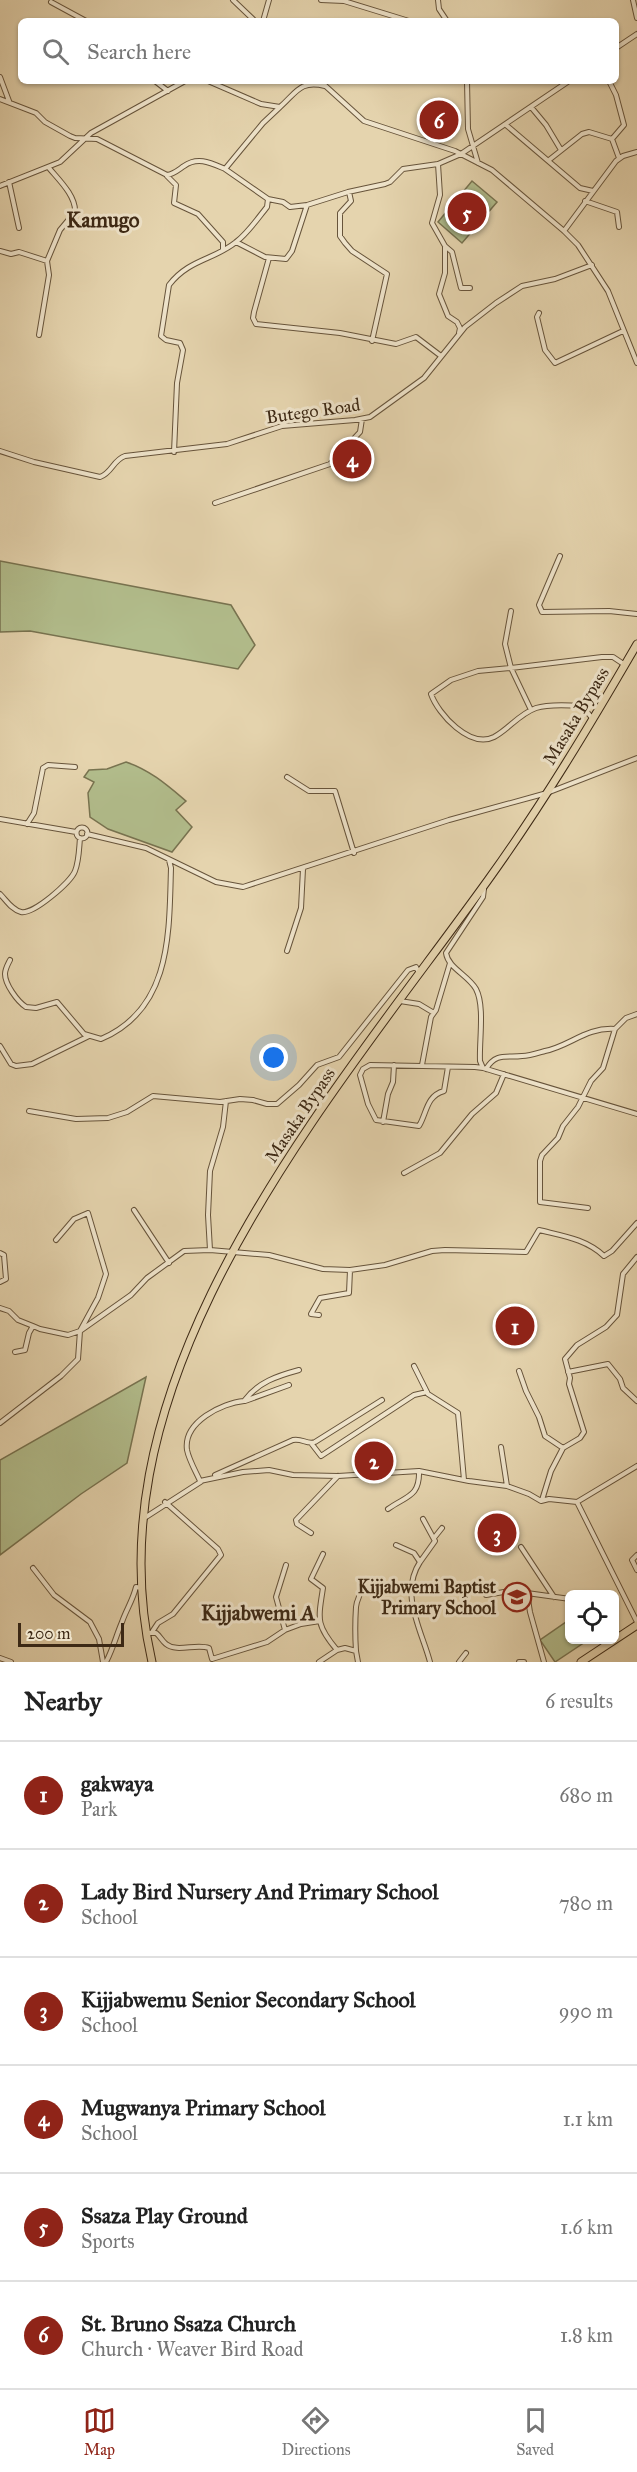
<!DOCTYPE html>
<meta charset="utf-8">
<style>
:root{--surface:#fff;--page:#f2f2f2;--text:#222;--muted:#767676;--line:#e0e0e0;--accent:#8f2418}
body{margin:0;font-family:"IM FELL Great Primer",serif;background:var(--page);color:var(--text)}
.controls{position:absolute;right:18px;bottom:18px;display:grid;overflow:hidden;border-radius:9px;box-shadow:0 2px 4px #0004}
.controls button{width:54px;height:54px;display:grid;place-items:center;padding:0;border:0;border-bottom:2px solid var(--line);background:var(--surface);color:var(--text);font:30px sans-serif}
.scale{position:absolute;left:18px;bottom:15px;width:106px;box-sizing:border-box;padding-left:6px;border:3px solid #3d2915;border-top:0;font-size:16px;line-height:21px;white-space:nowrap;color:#3d2915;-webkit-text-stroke:4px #eee3ca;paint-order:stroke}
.you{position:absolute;left:274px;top:1058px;width:21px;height:21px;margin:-15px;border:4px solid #fff;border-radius:50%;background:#1a73e8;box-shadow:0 0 0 9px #1a73e833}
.badge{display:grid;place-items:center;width:39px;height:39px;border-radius:50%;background:var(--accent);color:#fff;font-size:20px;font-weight:700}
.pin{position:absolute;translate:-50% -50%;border:3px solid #fff;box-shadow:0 2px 6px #0006}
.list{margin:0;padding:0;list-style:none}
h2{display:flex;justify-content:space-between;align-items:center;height:78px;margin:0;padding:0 24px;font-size:26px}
h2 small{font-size:20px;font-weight:400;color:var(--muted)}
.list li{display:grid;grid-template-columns:39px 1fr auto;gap:18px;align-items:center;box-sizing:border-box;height:108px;padding:0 24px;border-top:2px solid var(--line)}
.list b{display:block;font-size:22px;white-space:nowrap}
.list p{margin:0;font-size:20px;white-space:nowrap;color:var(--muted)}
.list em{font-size:20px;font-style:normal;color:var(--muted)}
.icon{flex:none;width:33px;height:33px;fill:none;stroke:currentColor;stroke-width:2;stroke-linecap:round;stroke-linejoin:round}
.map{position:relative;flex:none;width:637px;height:1662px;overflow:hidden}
.search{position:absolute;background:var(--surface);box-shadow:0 2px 4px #0004;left:18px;right:18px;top:18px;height:66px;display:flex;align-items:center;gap:15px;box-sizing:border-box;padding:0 21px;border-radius:9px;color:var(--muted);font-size:22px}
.sheet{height:726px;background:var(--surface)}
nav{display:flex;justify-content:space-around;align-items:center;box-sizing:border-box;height:84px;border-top:2px solid var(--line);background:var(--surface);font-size:16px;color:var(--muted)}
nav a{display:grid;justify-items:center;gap:3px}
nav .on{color:var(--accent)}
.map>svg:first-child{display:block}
</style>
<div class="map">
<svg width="637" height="1662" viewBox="0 0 637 1662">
<rect width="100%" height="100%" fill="#e5d4ae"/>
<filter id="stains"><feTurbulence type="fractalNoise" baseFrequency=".00333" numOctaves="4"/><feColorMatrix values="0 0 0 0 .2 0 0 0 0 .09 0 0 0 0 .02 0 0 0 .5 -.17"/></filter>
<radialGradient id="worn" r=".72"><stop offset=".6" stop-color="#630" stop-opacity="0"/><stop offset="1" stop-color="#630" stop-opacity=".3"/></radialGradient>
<path fill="#b2bd8c" stroke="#787350" stroke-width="1.5" d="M472,181L497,202L462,243L438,222Z
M0,561L231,605L255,645L238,669L30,631L0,632Z
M126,762C150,770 167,785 186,801L176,810L192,827L172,852L108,829L90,817L88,793L94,782L84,777L89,770L107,769Z
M146,1377L127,1463L81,1494L0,1555V1460Z
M569,1620L570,1640H588L555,1662L540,1640Z"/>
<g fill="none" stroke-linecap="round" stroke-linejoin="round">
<g stroke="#67543b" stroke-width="6">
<path id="street" d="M233,0L255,21
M321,0L344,1L409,21
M438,0L439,9L447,21
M633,0L637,18
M51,2L86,21
M111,21H116
M263,21L269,0
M616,48L637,34
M0,77L9,101
M155,81L168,91
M208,81L261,104L280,107C297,92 300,80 325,86
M320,81L364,121L455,151L492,170L564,231L578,245L608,291L637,363
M467,81L468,129L478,163
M609,81L616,95L624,125L612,139
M0,99L36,113L45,122L70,136L75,138L97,139L167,175C174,174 178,170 184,166C198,156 211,163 225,169
M280,107L263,123L225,169L268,199L283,202L290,207L307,205L348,192L385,184L390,182L403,169L438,164L461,154L569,81
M531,107L546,125L561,150
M506,125L580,188L593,191
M549,160L582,134L589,132L612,139L619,158
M438,164L440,195L432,223L445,246L452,252L461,288H470
M167,176L176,185L174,203L198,214L223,242V249
M9,182L19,228
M0,186L60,162L91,133L185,81
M349,192L351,201L340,213V236L345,243L352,251L387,274L372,341
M585,201L617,212L619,227
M564,231L616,161L623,156L637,152
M236,242L265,257L286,259L292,251L307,205
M445,247V273L439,294L448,316L457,322L460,328L459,333
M0,251L11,254L19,252L47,261
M269,258L254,312L253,318L256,324L340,333L396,344L416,337L441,356
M539,313L537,317L545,350L555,363L623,331
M39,335L49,275L47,261L60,230L75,212C76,196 59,180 49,168
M0,451L34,462L100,477C112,473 113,460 125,456L227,444L282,426L355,420L370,417L424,378L465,327L496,303L522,286L555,279L592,265
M174,452L177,383L183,350L180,343L166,340L161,336L169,285C189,259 214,260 236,242C248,233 258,218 267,207L268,199
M215,503L330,464L360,432L362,419
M560,556L539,605L542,612L609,611L637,614
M511,611L505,644L511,668L478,671L451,680L431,694C438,714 470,749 494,737C509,729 519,714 536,708C548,704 568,705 582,706L592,718
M531,710L511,668L602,657H613L625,665
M287,777L309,791H335L354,853
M0,819L76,832
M27,824L34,813L43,768L48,765L75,767
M76.5 833a5.5 5.5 0 1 1 11 0a5.5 5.5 0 1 1-11 0Z
M87,834L146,848L216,882L243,887L449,820L547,793L637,758
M481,890L484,889L483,897L446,953C448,968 468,975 476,989C485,1006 479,1041 480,1061L483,1068
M0,894C6,900 12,910 21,912C33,915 71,882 75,871C79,861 79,849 80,838
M287,951L301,908L303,869
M10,960C8,964 5,969 5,974C5,984 17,1001 26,1007L36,1008L57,1002L84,1034L101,1039C172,1009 169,932 171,868L169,860
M400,1001L419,1004L434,1013
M0,1046L11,1064L16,1066L32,1064L89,1036
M422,1065L431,1017L436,1010L450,963
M448,1067L444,1091C426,1096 427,1113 419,1126L376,1120L368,1104L360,1075L363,1069L370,1065L475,1067L483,1068L637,1114
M486,1069C496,1052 507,1058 522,1056C530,1056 538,1053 545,1051C570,1046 586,1027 615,1029L626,1018L637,1014
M29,1111L76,1119L108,1118L127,1112L153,1096L220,1102L240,1099L253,1100L267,1104H277L299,1085L317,1065L339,1057L408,970L416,967L419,973
M383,1122L388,1094L393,1082L394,1065
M404,1173L440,1153L472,1114L496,1093L504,1074
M588,1208L540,1202V1161L542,1155L558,1138L563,1126L578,1107L591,1081L603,1068L615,1029
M134,1210L169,1263
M210,1250L208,1215L210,1171L223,1127L226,1101
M0,1253L4,1255L6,1279L0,1282
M0,1308L9,1311L18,1320L33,1326
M319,1315L311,1314L320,1298L349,1293L350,1270
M15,1352L25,1350L29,1333L33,1326L40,1329L68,1335L80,1331L131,1295L147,1278L184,1251L210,1250L269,1255L323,1269L350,1270L385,1265L432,1251L445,1250L526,1252L539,1230C563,1236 586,1239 604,1256L612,1251L637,1223
M414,1366L428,1394L458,1413L464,1480
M299,1370C277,1376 258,1382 244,1401C222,1403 183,1422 187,1450C189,1460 196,1472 200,1481L243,1472L269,1470L293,1475L338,1476L419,1471L469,1481L507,1486L529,1494L541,1501L549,1499L577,1502L637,1622
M519,1371L526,1391L539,1417L545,1436L563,1448L551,1471L542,1500
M568,1372L608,1364L620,1379L623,1388L637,1401
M245,1401L289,1385
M0,1423L61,1376L78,1359L80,1331L98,1298L106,1274L88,1213L74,1219L56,1240
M311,1443L321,1456L414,1395L427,1392
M501,1447L507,1486
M563,1448L580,1438L584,1432L569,1384L570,1378L565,1359L577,1345L606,1327L617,1315L623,1274L637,1257
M215,1475L293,1440C302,1438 307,1445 315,1442L382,1400
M577,1502L637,1466
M388,1509C406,1496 420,1497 419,1471
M146,1517L202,1481
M311,1533L297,1524L296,1520L338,1476
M434,1538L442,1528
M396,1545L414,1553L420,1562C399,1594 422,1631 430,1662
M521,1547L554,1597
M323,1554L311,1579L323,1588C318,1620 316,1625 337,1650L345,1648L356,1651L358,1662
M637,1555L632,1560L637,1570
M420,1562L435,1541L423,1519
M33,1568L54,1595L90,1622L99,1639L103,1662
M527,1593L570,1599
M486,1595L510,1591L527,1593L530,1612L544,1662
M285,1630L301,1624L320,1621
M152,1632L158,1623L173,1614L221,1555L218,1549L165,1502
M149,1633H156C160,1636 162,1641 166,1644C177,1653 196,1643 209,1648L212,1659L267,1642L285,1630L276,1597L286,1565
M356,1651C355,1636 355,1622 356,1607C357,1597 362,1596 361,1584
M0,1658L11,1662
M106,1662C113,1649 116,1636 122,1622C126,1610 133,1600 136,1587L143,1588
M319,1662L337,1650
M459,1662L466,1653
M519,1662H524"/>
</g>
<g stroke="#3d2915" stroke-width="9">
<path id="highway" d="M152,1662C86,1374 332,1097 488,880C542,805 590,725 637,644
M581,1662L637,1625"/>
</g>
<use href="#street" stroke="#eee3ca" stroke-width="4"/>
<use href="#highway" stroke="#e5d4ae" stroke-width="7"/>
</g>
<defs>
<g id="school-ring" transform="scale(1.5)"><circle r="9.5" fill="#eee3ca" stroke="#8f2418" stroke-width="1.5"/><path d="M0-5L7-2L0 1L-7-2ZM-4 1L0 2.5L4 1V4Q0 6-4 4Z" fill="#8f2418"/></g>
</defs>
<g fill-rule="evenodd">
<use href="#school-ring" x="517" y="1597"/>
</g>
<g text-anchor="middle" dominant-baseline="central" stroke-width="6" stroke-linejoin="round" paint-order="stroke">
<g font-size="18" fill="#3d2915" stroke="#eee3ca">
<text transform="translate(313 411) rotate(-8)">Butego Road</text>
<text transform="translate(576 716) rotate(-59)">Masaka Bypass</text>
<text transform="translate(300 1115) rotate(-56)">Masaka Bypass</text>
</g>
<g font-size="18" font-weight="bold" fill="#3d2915" stroke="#eee3ca" text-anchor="end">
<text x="496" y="1587">Kijjabwemi Baptist<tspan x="496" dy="21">Primary School</tspan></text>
</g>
<g font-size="21" font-weight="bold" fill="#3d2915" stroke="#eee3ca">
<text x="103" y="220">Kamugo</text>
<text x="258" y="1613">Kijjabwemi A</text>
</g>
</g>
<rect width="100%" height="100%" filter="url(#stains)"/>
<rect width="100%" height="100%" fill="url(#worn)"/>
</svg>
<div class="controls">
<button><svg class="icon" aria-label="locate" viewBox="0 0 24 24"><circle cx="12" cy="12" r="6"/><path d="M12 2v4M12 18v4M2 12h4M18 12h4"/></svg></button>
</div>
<div class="scale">200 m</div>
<div class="you"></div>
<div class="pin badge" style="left:515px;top:1326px">1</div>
<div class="pin badge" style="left:374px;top:1461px">2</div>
<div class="pin badge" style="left:497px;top:1533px">3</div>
<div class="pin badge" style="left:352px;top:459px">4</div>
<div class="pin badge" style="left:467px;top:212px">5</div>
<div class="pin badge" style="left:439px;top:120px">6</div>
<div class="search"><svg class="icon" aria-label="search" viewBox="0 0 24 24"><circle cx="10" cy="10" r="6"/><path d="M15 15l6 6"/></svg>Search here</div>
</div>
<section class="sheet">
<h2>Nearby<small>6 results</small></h2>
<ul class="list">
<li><span class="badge">1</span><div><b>gakwaya</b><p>Park</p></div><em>680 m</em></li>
<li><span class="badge">2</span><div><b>Lady Bird Nursery And Primary School</b><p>School</p></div><em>780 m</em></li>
<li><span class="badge">3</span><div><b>Kijjabwemu Senior Secondary School</b><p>School</p></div><em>990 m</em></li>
<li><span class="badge">4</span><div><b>Mugwanya Primary School</b><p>School</p></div><em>1.1 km</em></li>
<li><span class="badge">5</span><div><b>Ssaza Play Ground</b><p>Sports</p></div><em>1.6 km</em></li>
<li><span class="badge">6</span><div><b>St. Bruno Ssaza Church</b><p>Church · Weaver Bird Road</p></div><em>1.8 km</em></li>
</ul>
</section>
<nav>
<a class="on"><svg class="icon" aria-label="map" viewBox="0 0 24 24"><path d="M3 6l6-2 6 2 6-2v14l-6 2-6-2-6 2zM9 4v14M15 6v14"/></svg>Map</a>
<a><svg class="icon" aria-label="directions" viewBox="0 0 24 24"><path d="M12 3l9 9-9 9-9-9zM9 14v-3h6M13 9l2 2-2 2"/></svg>Directions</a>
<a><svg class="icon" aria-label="saved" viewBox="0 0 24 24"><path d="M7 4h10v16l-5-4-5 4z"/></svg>Saved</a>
</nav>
